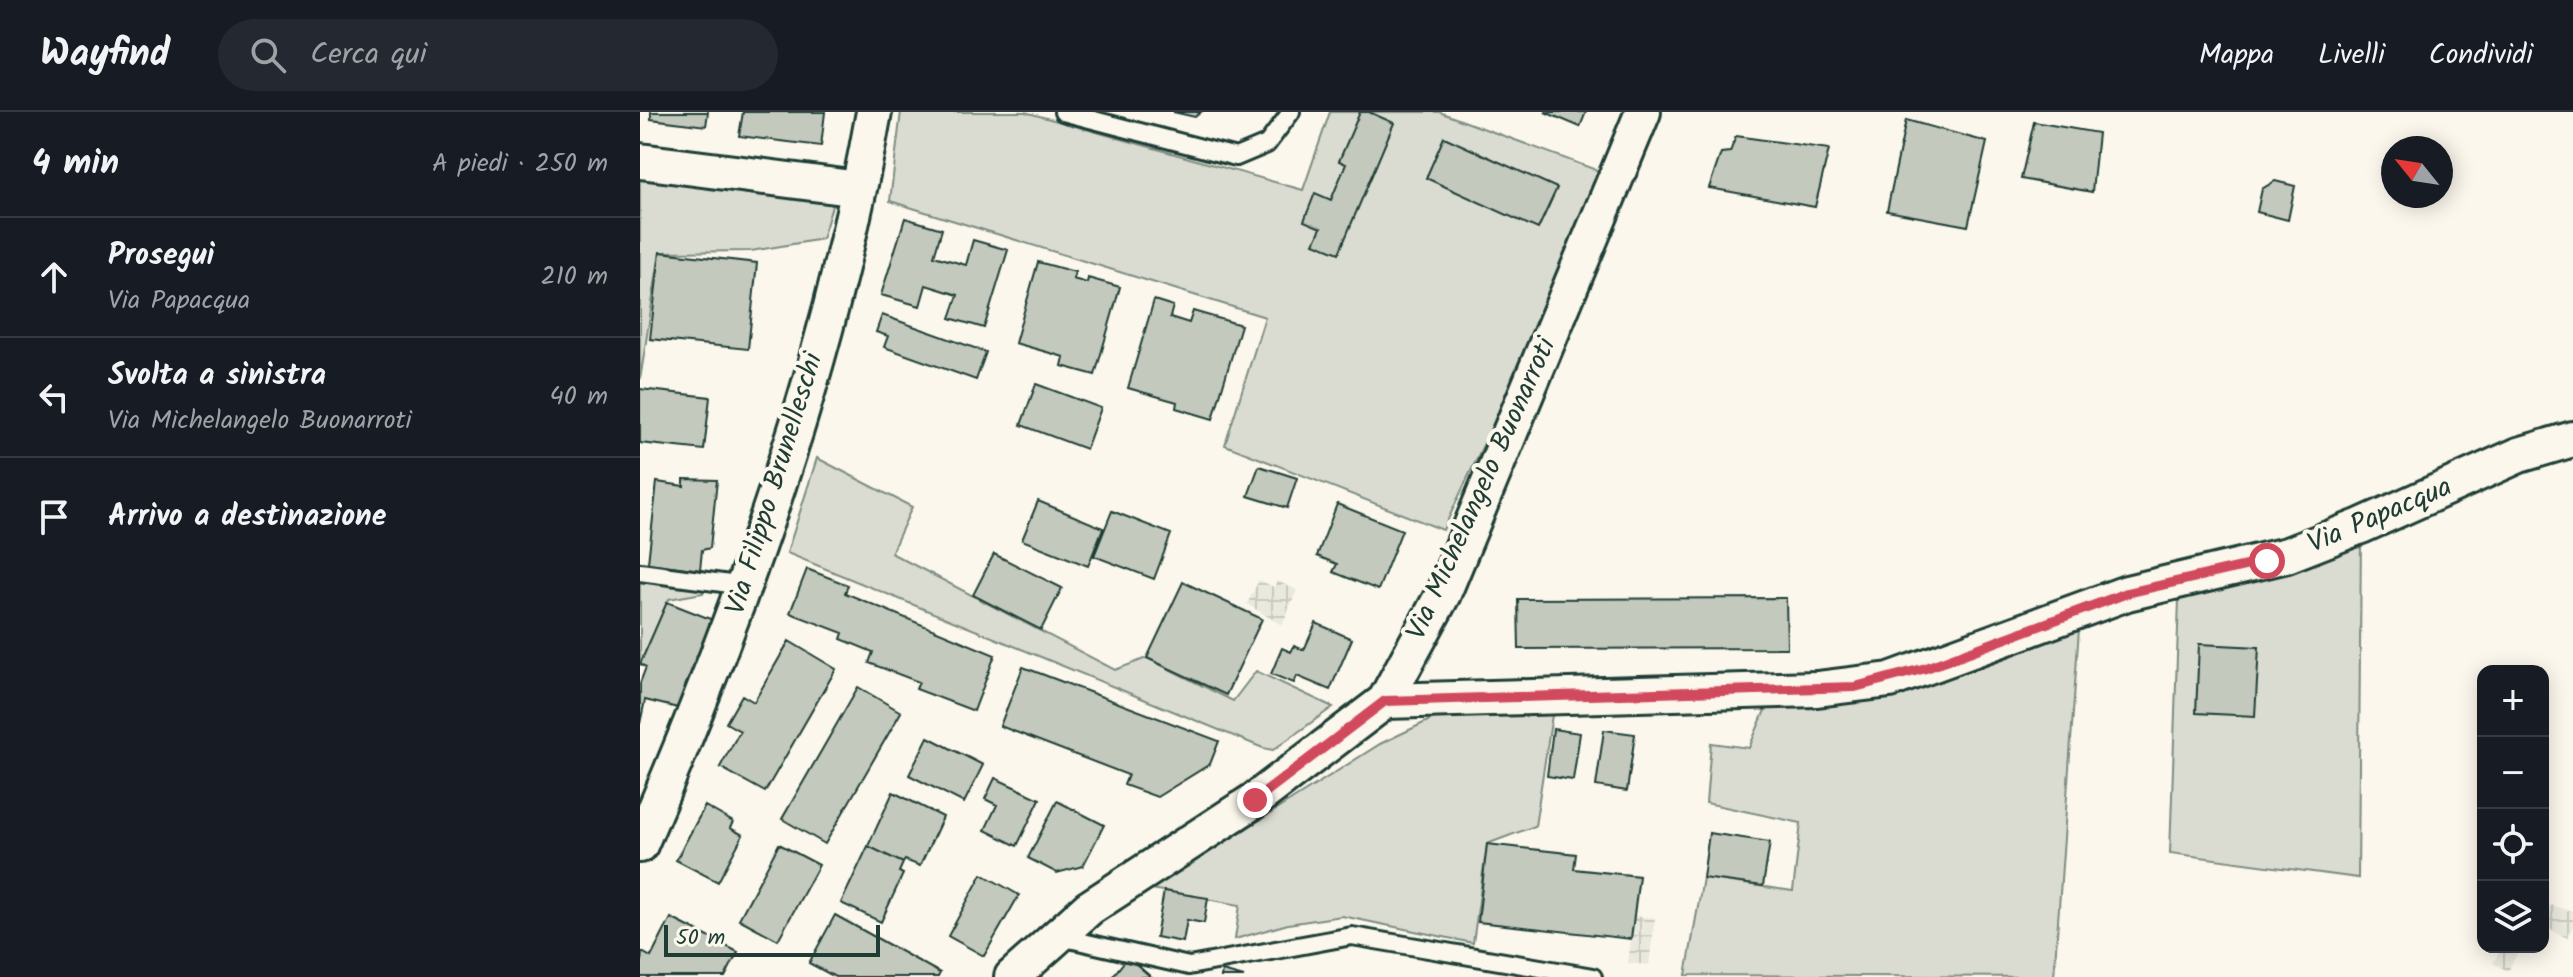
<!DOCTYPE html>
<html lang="it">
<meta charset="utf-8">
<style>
:root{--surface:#171b24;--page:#242831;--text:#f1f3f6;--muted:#9ea1a6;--line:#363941}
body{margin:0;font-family:Kalam,sans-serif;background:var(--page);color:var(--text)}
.controls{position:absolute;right:24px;bottom:24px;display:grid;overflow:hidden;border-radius:16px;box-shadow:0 4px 20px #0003}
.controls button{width:72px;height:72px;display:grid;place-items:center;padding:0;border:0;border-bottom:2px solid var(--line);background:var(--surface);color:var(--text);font:40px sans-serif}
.compass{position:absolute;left:1741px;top:24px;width:72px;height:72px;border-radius:50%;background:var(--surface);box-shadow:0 4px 20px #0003;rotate:300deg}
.scale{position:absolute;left:24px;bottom:20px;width:216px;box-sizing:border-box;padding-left:8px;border:4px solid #1f3d34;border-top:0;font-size:22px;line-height:28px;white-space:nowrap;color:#1f3d34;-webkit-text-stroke:6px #fbf7ec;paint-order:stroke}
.stop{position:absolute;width:24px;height:24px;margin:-18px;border:6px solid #d1495b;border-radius:50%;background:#fff}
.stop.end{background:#d1495b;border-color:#fff;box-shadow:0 2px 8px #0008}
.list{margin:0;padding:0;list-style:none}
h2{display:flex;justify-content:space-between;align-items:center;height:104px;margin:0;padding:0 32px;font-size:34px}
h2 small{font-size:26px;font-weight:400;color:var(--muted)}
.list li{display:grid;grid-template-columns:52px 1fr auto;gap:24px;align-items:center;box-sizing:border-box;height:120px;padding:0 32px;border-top:2px solid var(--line)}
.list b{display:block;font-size:30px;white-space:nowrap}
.list p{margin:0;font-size:26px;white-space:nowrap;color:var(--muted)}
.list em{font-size:26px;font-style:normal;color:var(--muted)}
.icon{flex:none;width:44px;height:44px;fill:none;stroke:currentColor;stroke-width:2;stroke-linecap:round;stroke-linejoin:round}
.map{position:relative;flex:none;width:1933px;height:865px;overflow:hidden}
header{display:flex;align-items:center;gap:48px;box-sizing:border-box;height:112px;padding:0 40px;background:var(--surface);border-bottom:2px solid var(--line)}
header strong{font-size:38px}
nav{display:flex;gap:44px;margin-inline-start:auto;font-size:28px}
.search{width:560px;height:72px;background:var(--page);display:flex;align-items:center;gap:20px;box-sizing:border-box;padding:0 28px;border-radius:44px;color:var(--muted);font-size:30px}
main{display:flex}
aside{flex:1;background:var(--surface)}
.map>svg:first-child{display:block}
</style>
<header>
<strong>Wayfind</strong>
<div class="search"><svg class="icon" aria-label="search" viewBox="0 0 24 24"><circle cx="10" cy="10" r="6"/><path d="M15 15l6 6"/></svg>Cerca qui</div>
<nav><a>Mappa</a><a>Livelli</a><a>Condividi</a></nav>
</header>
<main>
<aside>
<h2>4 min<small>A piedi · 250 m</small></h2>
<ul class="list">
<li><svg class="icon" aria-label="ahead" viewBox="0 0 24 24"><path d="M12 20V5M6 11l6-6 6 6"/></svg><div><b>Prosegui</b><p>Via Papacqua</p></div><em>210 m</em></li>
<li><svg class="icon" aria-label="left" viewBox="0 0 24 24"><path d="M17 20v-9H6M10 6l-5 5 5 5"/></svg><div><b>Svolta a sinistra</b><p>Via Michelangelo Buonarroti</p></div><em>40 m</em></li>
<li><svg class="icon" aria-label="arrive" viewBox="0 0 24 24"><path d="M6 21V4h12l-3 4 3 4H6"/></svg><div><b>Arrivo a destinazione</b></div></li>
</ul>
</aside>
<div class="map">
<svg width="1933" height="865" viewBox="0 0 1933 865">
<defs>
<pattern id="industrial-grid" width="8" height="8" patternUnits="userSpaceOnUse" patternTransform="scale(2)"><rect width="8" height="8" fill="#eae9de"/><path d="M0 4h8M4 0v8" fill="none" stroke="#c8c9bf"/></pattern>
</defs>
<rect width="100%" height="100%" fill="#fbf7ec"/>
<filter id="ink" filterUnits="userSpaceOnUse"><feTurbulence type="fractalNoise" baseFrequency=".0125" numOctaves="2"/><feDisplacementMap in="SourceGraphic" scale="16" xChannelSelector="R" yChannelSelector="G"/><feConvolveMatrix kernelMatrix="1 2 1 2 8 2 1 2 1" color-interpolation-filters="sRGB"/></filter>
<g filter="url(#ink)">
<path fill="url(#industrial-grid)" d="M619,468L634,475L637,469L657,478L642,513L607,492Z
M1908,793L1933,799V816L1927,826L1906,815L1903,820V798Z
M994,804L1015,806L1009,853L988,851Z
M1862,835H1881L1868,859L1853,851Z"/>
<path fill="#dbdcd1" stroke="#7d8c82" stroke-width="2" d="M261,0H385L663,78L690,0H799L959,59L889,236L803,418L585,333L625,205L250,89Z
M0,58L195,84L182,127L111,139L20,140L0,268Z
M177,346L272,395L251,441L475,558L507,546L593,589L616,559L693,595L633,638L623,636L147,441Z
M1721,424L1718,766L1530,741L1539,488L1606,468Z
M0,470L62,475L63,481L29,487L0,552Z
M1439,517L1414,865L1046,863L1063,766L1153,779L1161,711L1066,691L1071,631L1109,636L1128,591Z
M832,602L912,603L895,714L847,732L833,831L702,804L648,812L595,827L600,793L511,777L740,632L794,606Z"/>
<path fill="#c4c9be" stroke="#1f3d34" stroke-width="2" d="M11,0H68L66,14L11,7Z
M103,0H185L181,34L99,24Z
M533,0H561L555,5Z
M720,0H729L754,11L699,141L674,131L681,116L664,109L675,81L691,88L706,52L699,49Z
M905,0H946L940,15Z
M1266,8L1347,30L1328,114L1247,99Z
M1394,10L1458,21L1452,80L1381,67Z
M1096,24L1189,37L1175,95L1069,76L1081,41L1090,40Z
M804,25L917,76L898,117L786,66Z
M1635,69L1655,74L1648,108L1617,100L1622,77Z
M265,106L302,117L294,144L326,153L333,128L368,138L344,216L310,206L318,183L286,173L280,194L241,183Z
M20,140L117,151L108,237L10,227Z
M398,150L435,160L433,167L447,171L448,166L480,175L455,263L422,254L424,245L375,231Z
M514,188L533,194L530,205L549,211L553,199L601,213L573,307L536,296L537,290L488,276Z
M242,203L346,240L336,268L244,235L248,224L236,220Z
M396,272L461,296L446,337L381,313Z
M0,277L70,285L64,338L0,331Z
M619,354L657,366L647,396L608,384Z
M44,367L77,368L70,436L62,438L60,458L8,451L17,370L44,374Z
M398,389L463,416L448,454L382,428Z
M697,392L762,418L738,478L693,460L697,452L677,444Z
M472,399L531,422L514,467L454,444Z
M354,442L422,476L401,518L333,483Z
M167,457L208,473L205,481L355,543L334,599L276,577L279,570L229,551L233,540L201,527L203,521L150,501Z
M543,470L622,507L586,583L507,546Z
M1146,486L1147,536L879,537L878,487Z
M27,490L73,508L38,596L5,588L0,612V571L6,555L0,552Z
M676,511L712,527L690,578L657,564L654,571L631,562L642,536L651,540L654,534L664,538Z
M149,529L196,557L125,680L80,655L100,619L86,611L102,583L114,590Z
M1559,532L1619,535L1615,604L1556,601Z
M383,555L579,629L570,652L517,685L484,673L488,663L360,614Z
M218,575L261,600L185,732L142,707Z
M913,617L940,621L933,668L907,664Z
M964,618L995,622L987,679L956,674Z
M288,625L343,653L324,691L269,663Z
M355,666L400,687L377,734L345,718L357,693L345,687Z
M253,680L303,705L280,754L265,748L263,751L228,734Z
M417,689L464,713L443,754L417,761L388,746Z
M65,694L93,710L90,716L103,723L78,770L36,748Z
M1069,721L1130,730L1123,774L1063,766Z
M139,732L179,753L138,828L99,807Z
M847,732L936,742L934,757L999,764L991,827L838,810Z
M228,734L263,751L259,760L263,762L241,810L201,791Z
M342,762L379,783L344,844L308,824Z
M524,779L568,786L564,811L547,808L543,830L516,825Z
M195,803L300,861L298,865H195L169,851Z
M31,806L98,840L85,865H0L2,840L11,845Z
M488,845L511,865H472Z
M582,859L604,865H581Z"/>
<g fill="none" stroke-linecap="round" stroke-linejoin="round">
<g stroke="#1f3d34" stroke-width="22">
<path id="lane" d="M423,0L596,45L627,32L651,0
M0,460L105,474
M416,824L549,854L712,824L953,865"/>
</g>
<g stroke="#1f3d34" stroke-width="40">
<path id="street" d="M0,49L219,77
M745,589L1177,577L1250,568L1487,481L1647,443L1721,414L1879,343L1933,327
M0,733C102,497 189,253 234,0
M372,865L449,796L615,688L745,589L803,482L1003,0"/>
</g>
<use href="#lane" stroke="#fbf7ec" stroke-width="16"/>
<use href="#street" stroke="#fbf7ec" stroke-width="34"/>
</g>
</g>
<g fill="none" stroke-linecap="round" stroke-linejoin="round" filter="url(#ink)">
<path stroke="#d1495b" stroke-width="10" d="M615,688L745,589L1215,575L1286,556L1487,481L1627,449"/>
</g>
<g text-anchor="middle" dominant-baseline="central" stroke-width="8" stroke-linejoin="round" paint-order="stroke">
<g font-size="28" fill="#1f3d34" stroke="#fbf7ec">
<text transform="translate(135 372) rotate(-73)">Via Filippo Brunelleschi</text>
<text transform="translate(842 377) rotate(-66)">Via Michelangelo Buonarroti</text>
<text transform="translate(1740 404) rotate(-23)">Via Papacqua</text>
</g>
</g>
</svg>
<div class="controls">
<button>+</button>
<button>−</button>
<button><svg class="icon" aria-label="locate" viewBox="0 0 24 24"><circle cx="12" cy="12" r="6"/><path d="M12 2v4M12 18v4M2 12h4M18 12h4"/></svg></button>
<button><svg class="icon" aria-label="layers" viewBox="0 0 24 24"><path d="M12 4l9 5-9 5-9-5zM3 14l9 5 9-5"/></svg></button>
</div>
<svg class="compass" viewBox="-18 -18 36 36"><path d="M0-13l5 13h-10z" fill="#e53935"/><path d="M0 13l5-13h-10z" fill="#9ea1a6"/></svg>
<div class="scale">50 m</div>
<div class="stop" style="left:1627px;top:449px"></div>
<div class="stop end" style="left:615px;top:688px"></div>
</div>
</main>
